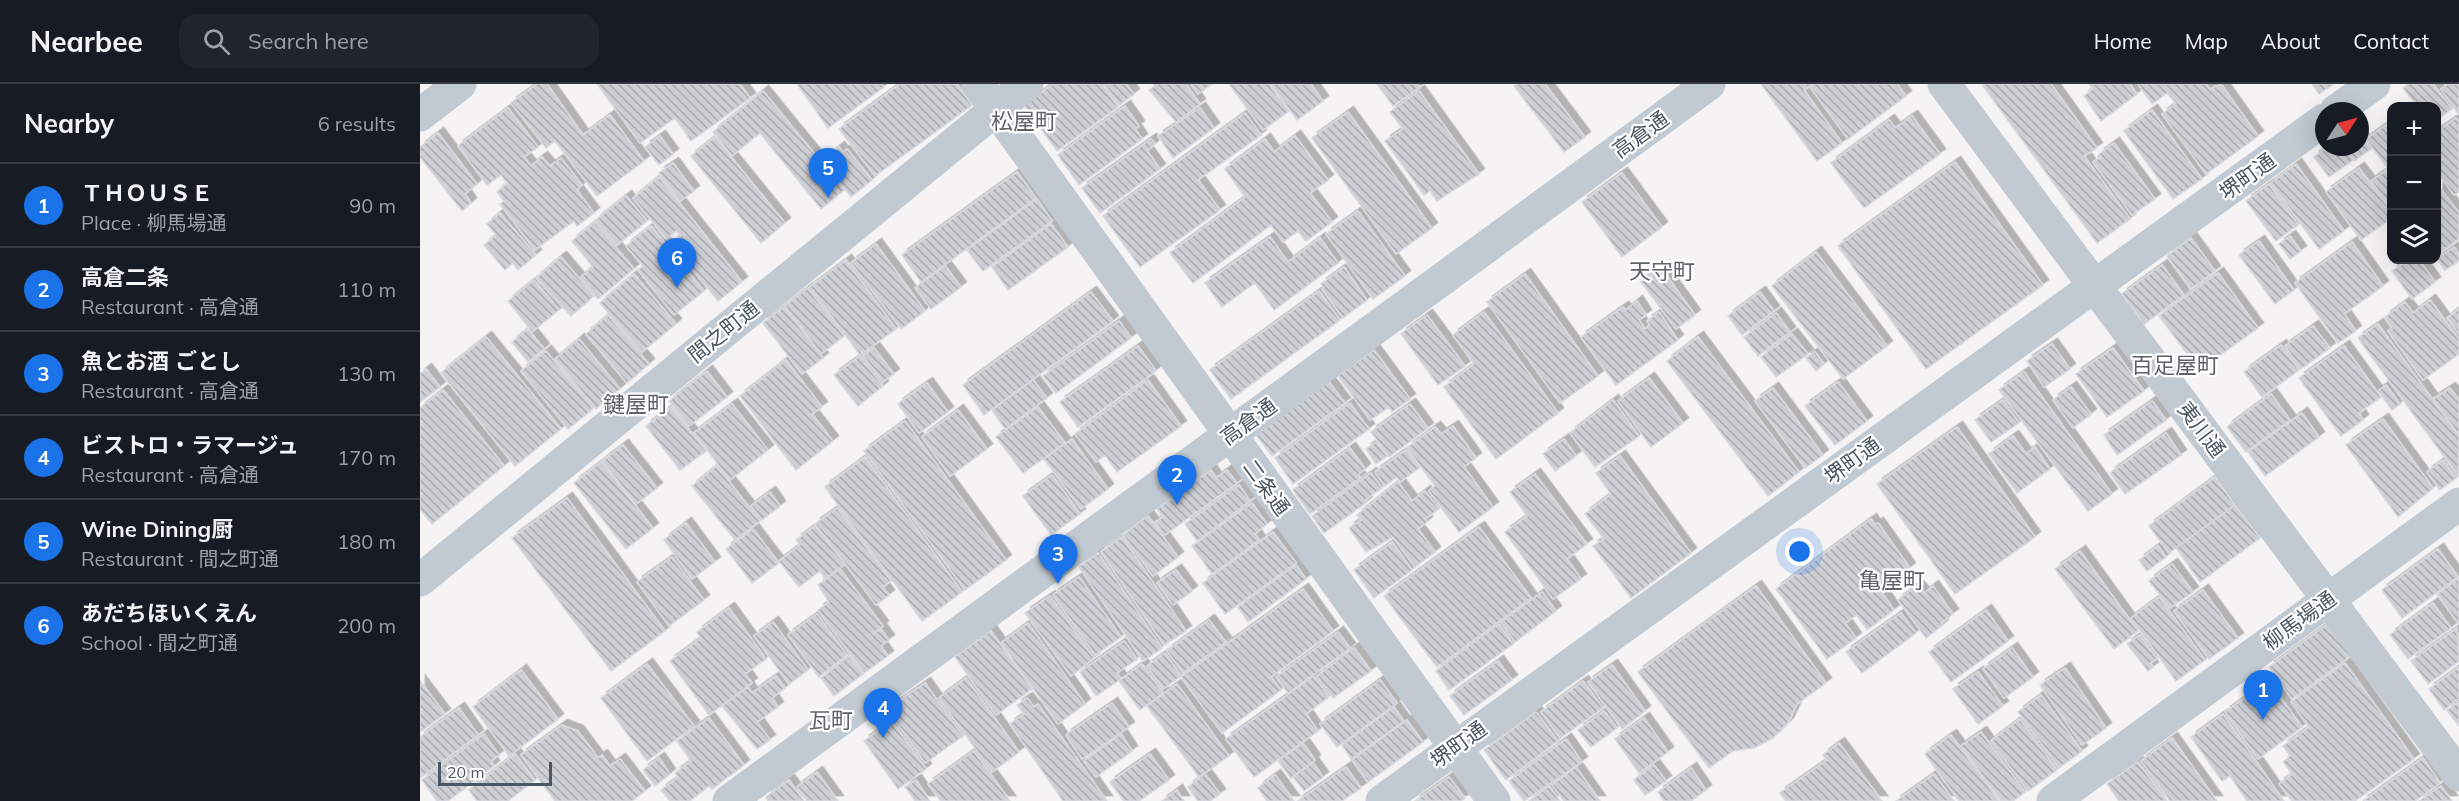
<!DOCTYPE html>
<meta charset="utf-8">
<style>
:root{--surface:#171b24;--page:#20242c;--text:#f1f3f6;--muted:#9ea1a6;--line:#363941;--accent:#1a73e8}
body{margin:0;font-family:Mulish,"Noto Sans JP",sans-serif;background:var(--page);color:var(--text)}
.controls{position:absolute;right:18px;top:18px;display:grid;overflow:hidden;border-radius:12px;box-shadow:0 6px 24px #0002}
.controls button{width:54px;height:54px;display:grid;place-items:center;padding:0;border:0;border-bottom:2px solid var(--line);background:var(--surface);color:var(--text);font:30px sans-serif}
.compass{position:absolute;left:1895px;top:18px;width:54px;height:54px;border-radius:50%;background:var(--surface);box-shadow:0 6px 24px #0002;rotate:54deg}
.scale{position:absolute;left:18px;bottom:15px;width:114px;box-sizing:border-box;padding-left:6px;border:3px solid #4a5661;border-top:0;font-size:16px;line-height:21px;white-space:nowrap;color:#4a5661;-webkit-text-stroke:4px #fff;paint-order:stroke}
.you{position:absolute;left:1380px;top:468px;width:21px;height:21px;margin:-15px;border:4px solid #fff;border-radius:50%;background:#1a73e8;box-shadow:0 0 0 9px #1a73e833}
.badge{display:grid;place-items:center;width:39px;height:39px;border-radius:50%;background:var(--accent);color:#fff;font-size:20px;font-weight:700}
.pin{position:absolute;translate:-50% -50px;filter:drop-shadow(0 2px 3px #0008)}
.pin::after{content:'';position:absolute;top:32px;width:21px;height:18px;background:inherit;clip-path:polygon(0 0,100% 0,50% 100%)}
.list{margin:0;padding:0;list-style:none}
h2{display:flex;justify-content:space-between;align-items:center;height:78px;margin:0;padding:0 24px;font-size:26px}
h2 small{font-size:20px;font-weight:400;color:var(--muted)}
.list li{display:grid;grid-template-columns:39px 1fr auto;gap:18px;align-items:center;box-sizing:border-box;height:84px;padding:0 24px;border-top:2px solid var(--line)}
.list b{display:block;font-size:22px;white-space:nowrap}
.list p{margin:0;font-size:20px;white-space:nowrap;color:var(--muted)}
.list em{font-size:20px;font-style:normal;color:var(--muted)}
.icon{flex:none;width:33px;height:33px;fill:none;stroke:currentColor;stroke-width:2;stroke-linecap:round;stroke-linejoin:round}
.map{position:relative;flex:none;width:2039px;height:717px;overflow:hidden}
header{display:flex;align-items:center;gap:36px;box-sizing:border-box;height:84px;padding:0 30px;background:var(--surface);border-bottom:2px solid var(--line)}
header strong{font-size:28px}
nav{display:flex;gap:33px;margin-inline-start:auto;font-size:21px}
.search{width:420px;height:54px;background:var(--page);display:flex;align-items:center;gap:15px;box-sizing:border-box;padding:0 21px;border-radius:18px;color:var(--muted);font-size:22px}
main{display:flex}
aside{flex:1;background:var(--surface)}
.map>svg:first-child{display:block}
</style>
<header>
<strong>Nearbee</strong>
<div class="search"><svg class="icon" aria-label="search" viewBox="0 0 24 24"><circle cx="10" cy="10" r="6"/><path d="M15 15l6 6"/></svg>Search here</div>
<nav><a>Home</a><a>Map</a><a>About</a><a>Contact</a></nav>
</header>
<main>
<aside>
<h2>Nearby<small>6 results</small></h2>
<ul class="list">
<li><span class="badge">1</span><div><b>ＴＨＯＵＳＥ</b><p>Place · 柳馬場通</p></div><em>90 m</em></li>
<li><span class="badge">2</span><div><b>高倉二条</b><p>Restaurant · 高倉通</p></div><em>110 m</em></li>
<li><span class="badge">3</span><div><b>魚とお酒 ごとし</b><p>Restaurant · 高倉通</p></div><em>130 m</em></li>
<li><span class="badge">4</span><div><b>ビストロ・ラマージュ</b><p>Restaurant · 高倉通</p></div><em>170 m</em></li>
<li><span class="badge">5</span><div><b>Wine Dining厨</b><p>Restaurant · 間之町通</p></div><em>180 m</em></li>
<li><span class="badge">6</span><div><b>あだちほいくえん</b><p>School · 間之町通</p></div><em>200 m</em></li>
</ul>
</aside>
<div class="map">
<svg width="2039" height="717" viewBox="0 0 2039 717">
<defs>
<pattern id="building-back-hatch" width="6" height="6" patternUnits="userSpaceOnUse" patternTransform="scale(1.5)"><rect width="6" height="6" fill="#cdcfd5"/><path d="M-1 5l2 2M0 0l6 6M5-1l2 2" fill="none" stroke="#a8abb0"/></pattern>
<filter id="shadow"><feDropShadow dx="5.5" dy="-5.5" stdDeviation="0" flood-color="#0004"/></filter>
</defs>
<rect width="100%" height="100%" fill="#f5f3f3"/>
<path fill="url(#building-back-hatch)" stroke="#d7d9de" stroke-width="1.5" filter="url(#shadow)" d="M117,0H127L163,51L190,31L224,77L177,112L135,57L126,64L91,19Z
M177,0H320L330,14L271,57L255,34L220,59Z
M377,0H461L464,3L408,44Z
M480,0H537L552,21L455,92L419,45Z
M633,0H682L698,23L637,67L604,21Z
M684,0H706L714,10L699,21Z
M738,0H766L780,20L756,38L729,6Z
M771,0H792L778,10Z
M809,0H849L869,27L843,46Z
M851,0H891L903,17L877,36Z
M957,0H997L1000,3L973,22Z
M1097,0H1125L1165,53L1144,68L1094,2Z
M1341,0H1393L1384,6L1422,59L1397,77Z
M1395,0H1477L1486,12L1428,55L1390,3Z
M1565,0H1631L1677,64L1664,72L1710,135L1677,159L1563,2Z
M1669,0H1710L1717,10L1681,37L1664,12L1673,5Z
M1718,0H1786L1790,5L1801,0L1838,52L1786,90L1742,30L1756,20L1747,9L1732,20Z
M1892,0H1914L1899,10Z
M1988,0H2013L2032,25L2016,36V22H1997L1983,4Z
M2028,0H2039V31L2021,5Z
M343,7L424,106L401,125L340,49L312,72L293,48Z
M999,7L1059,90L1017,117L1010,107L1004,111L965,57L983,45L970,28Z
M705,22L719,42L715,45L722,55L659,101L638,71Z
M88,24L118,63L104,73L111,82L122,73L130,82L141,74L162,101L157,106L174,129L157,142L154,137L115,166L80,120L84,117L77,108L87,99L81,91L67,101L38,62Z
M780,24L794,44L753,74L738,52Z
M1732,26L1782,95L1753,115L1704,47Z
M928,28L1012,144L976,170L892,54Z
M825,29L841,51L778,96L800,126L720,183L683,132Z
M1492,32L1520,70L1444,124L1411,79L1469,36L1475,44Z
M2036,34L2039,37V108L2034,111L2016,86V48Z
M1972,37V90L1946,55Z
M18,49L57,100L45,110L51,119L42,127L0,73V63Z
M1940,51L1951,65L1934,77L1923,63H1940Z
M240,52L253,70L239,81L225,63Z
M875,52L908,96L890,109L912,138L886,157L878,147L863,158L851,141L773,199L750,169L825,113L805,85L845,55L854,68Z
M295,53L365,139L341,159L271,72Z
M731,55L735,60L727,67L740,85L680,129L662,104Z
M1694,59L1735,115L1712,131L1673,78L1681,73L1679,70Z
M419,63L423,68L427,65L452,96L431,113L406,81L409,79L406,74Z
M1907,63H1923L1933,76L1909,93L1894,73Z
M1535,78L1623,201L1506,285L1418,162Z
M253,79L274,107L260,117L239,89Z
M1876,80L1924,147L1899,165L1851,99Z
M1939,84L1972,128V134L1941,156L1906,108Z
M1967,86L1972,92V125L1951,97Z
M597,88L616,114L501,198L482,171Z
M1202,89L1242,143L1202,173L1162,118Z
M239,93L322,198L298,217L268,180L276,174L267,163L261,168L253,158L261,152L256,147L246,155L213,114Z
M1849,100L1878,141L1856,157L1826,117Z
M2018,101L2039,129V155L2016,171Z
M206,112L227,137L197,161L176,136Z
M617,115L632,137L563,187L547,166Z
M938,127L985,192L953,215L906,150Z
M80,129L116,171L98,186L93,179L85,186L64,161L76,151L67,140Z
M175,138L214,185L178,215L161,193L173,183L152,157Z
M631,140L648,163L588,206L572,183Z
M231,142L284,207L254,231L218,186L223,182L206,162Z
M1870,152L1881,167L1870,175L1859,160Z
M850,153L868,178L900,154L918,179L854,226L835,199L802,223L785,199Z
M1771,154L1795,187L1771,205L1747,172Z
M1839,157L1874,206L1855,220L1819,171Z
M1932,158L1963,202L1924,230L1936,247L1918,259L1875,199Z
M456,160L505,227L481,245L431,179Z
M2034,163L2039,170V177L2025,186L2017,175Z
M1396,168L1467,262L1423,295L1352,202Z
M141,173L174,212L151,232L116,194Z
M426,176L476,245L440,271L390,203Z
M1988,176H1999L2015,198L1992,215L1972,187Z
M1742,181L1764,211L1724,240L1702,210Z
M525,182L541,203L511,225L495,204Z
M924,183L947,216L923,234L902,205L904,204L901,200Z
M1241,184L1275,231L1256,245L1221,198Z
M1798,189L1838,244L1779,286L1739,232Z
M214,190L256,240L222,268L180,219Z
M1105,190L1178,292L1140,319L1067,218Z
M114,196L139,226L112,248L88,217Z
M388,204L424,252L401,270L365,222Z
M899,207L920,236L811,315L790,286Z
M671,208L693,237L564,331L543,301Z
M1340,208L1354,227L1322,251L1308,232Z
M2010,216L2039,255V270L2003,296L1968,247L1972,244L1965,233L1985,218L1993,229Z
M1217,217L1226,231L1219,236L1225,245L1230,241L1227,237L1239,228L1258,256L1196,301L1161,253L1203,223L1206,226Z
M364,223L403,274L382,290L343,239Z
M2039,225V250L2027,234Z
M1064,228L1138,329L1076,375L1024,303L1054,280L1033,251Z
M1356,229L1370,248L1338,272L1324,253Z
M188,231L229,280L207,299L166,250Z
M1007,231L1045,282L1018,301L981,250Z
M699,237L711,254L636,309L623,292Z
M1958,240L2039,352L2038,392L1938,254Z
M1893,242L1910,264L1881,285L1865,262Z
M108,245L124,265L108,278L92,258Z
M1372,250L1388,270L1356,293L1341,273Z
M66,253L141,345L95,382L21,289Z
M1278,253L1379,388L1348,412L1247,277Z
M159,255L200,305L176,325L135,275Z
M1632,260L1650,285L1624,303L1607,277Z
M1861,261L1879,286L1842,313L1824,288Z
M718,262L736,287L658,343L640,318Z
M1924,262L1961,313L1939,329L1943,336L1921,352L1879,294Z
M454,264L474,290L463,298L443,272Z
M1693,264L1724,307L1687,333L1656,290Z
M954,266L990,315L972,328L969,323L950,336L918,292Z
M126,267L173,325L148,345L101,287Z
M1395,268L1404,280L1396,287L1386,274Z
M440,272L463,302L438,322L414,291Z
M366,276L402,323L392,330L413,357L376,386L320,312Z
M6,285L20,303L0,318V290Z
M287,287L307,313L269,342L249,317Z
M1604,288L1692,410L1668,427L1579,306Z
M1229,294L1263,339L1231,363L1198,317Z
M613,296L627,314L585,345L572,326Z
M728,296L761,342L697,388L685,371L676,378L655,350Z
M909,298L925,319L852,372L836,351Z
M1418,298L1447,337L1415,361L1385,322Z
M507,299L528,328L499,349L478,320Z
M1966,301L1980,320L1972,326L1958,307Z
M1651,303L1671,330L1653,344L1633,316Z
M1353,304L1403,371L1385,384L1335,317Z
M2030,304L2039,316V351L2013,315Z
M23,306L84,382L12,440L0,425V324Z
M1851,310L1870,336L1826,368L1807,343Z
M1193,316L1219,352L1175,383L1150,349Z
M1583,316L1599,339L1571,358L1555,336Z
M1732,317L1746,336L1697,371L1684,351Z
M930,319L949,345L873,400L855,374Z
M312,320L348,366L310,396L274,349Z
M990,320L1008,344L969,373L951,348Z
M251,323L286,367L260,386L226,342Z
M618,323L645,359L603,389L576,353Z
M538,326L567,365L530,392L502,353Z
M1882,329L1899,353L1845,392L1828,368Z
M1963,335L2013,404L1978,433L1926,361Z
M485,337L586,476L545,506L444,367Z
M1033,342L1056,374L1044,383L1073,423L1039,448L1009,407L1015,402L987,364L1015,343L1021,350Z
M1537,343L1615,453L1535,510L1457,400Z
M1746,349L1761,371L1705,410L1690,389Z
M1593,352L1606,370L1615,363L1630,385L1597,409L1569,370Z
M652,355L688,405L661,425L624,375Z
M1144,355L1156,372L1135,387L1123,370Z
M956,358L967,372L956,380L946,365Z
M203,361L237,404L216,420L182,377Z
M930,364L945,385L938,391L940,394L890,430L873,406Z
M986,366L999,384L980,398L977,393L965,402L955,388Z
M1200,372L1271,469L1211,514L1173,462L1184,455L1165,430L1191,410L1176,389Z
M445,373L542,508L502,537L405,403Z
M2023,376L2036,394L2020,406L2007,388Z
M181,378L233,444L206,465L154,399Z
M297,382L340,437L315,456L272,402Z
M791,386L796,394L807,386L817,399L745,451L735,438L743,433L737,425Z
M951,389L962,404L945,416L947,418L904,449L892,432Z
M1115,390L1167,460L1147,475L1161,495L1133,515L1085,448L1107,432L1090,408Z
M632,391L660,430L631,451L603,412Z
M1795,393L1815,421L1749,469L1729,442Z
M978,398L992,417L1005,407L1019,425L1005,435L1007,438L998,445L1015,468L995,483L973,453L946,468L929,444L941,436L937,431Z
M819,401L830,417L777,457L765,440Z
M350,408L360,422L342,436L331,422Z
M147,414L245,547L191,587L92,454Z
M832,419L847,440L835,450L839,456L792,490L772,462Z
M1815,421L1840,454L1780,498L1756,464Z
M417,424L471,497L463,503L469,511L456,521L395,440Z
M728,432L758,473L733,492L703,451Z
M1451,435L1455,441L1458,439L1490,484L1460,506L1474,526L1447,546L1437,531L1425,539L1436,554L1407,575L1356,505Z
M266,439L295,478L272,495L244,456Z
M395,442L425,480L405,495L400,487L379,503L359,477L380,461L376,456Z
M1059,443L1111,514L1017,583L964,512Z
M333,445L359,479L332,499L306,465Z
M853,448L876,479L805,530L783,499Z
M702,453L766,547L744,561L681,468Z
M972,458L992,486L954,514L934,486Z
M1738,462L1746,473L1727,487L1719,476Z
M2018,465L2038,493L1982,534L1962,506Z
M1660,467L1718,547L1694,565L1635,485Z
M678,469L742,564L723,577L659,483Z
M252,473L284,516L249,542L217,498Z
M1752,480L1773,508L1750,524L1729,497Z
M876,481L886,495L828,538L818,523Z
M420,485L463,542L452,550L461,545L469,556L461,562L468,572L444,589L398,526L409,518L398,501Z
M756,486L772,507L753,521L737,499Z
M659,493L701,553L675,571L633,511Z
M2039,494V538L2038,539L2017,510Z
M1497,501L1504,509L1513,502L1533,530L1521,539L1523,541L1506,554L1478,516Z
M1336,502L1406,599L1377,620L1368,639L1353,654L1334,664L1313,667L1289,684L1218,588Z
M883,505L913,547L851,593L861,606L802,649L761,593Z
M1783,506L1818,554L1789,575L1754,527Z
M1122,508L1136,527L1095,558L1081,538Z
M630,512L674,574L651,592L605,529Z
M1739,513L1785,576L1756,597L1711,534Z
M2013,519L2031,544L1988,575L1970,551Z
M309,524L346,575L325,590L332,599L289,631L250,577L281,554L277,548Z
M1566,526L1588,557L1531,598L1509,568Z
M1481,529L1496,549L1442,589L1426,568Z
M397,530L427,571L399,593L368,551Z
M789,536L806,558L763,589L747,567Z
M353,538L388,586L369,600L334,552Z
M608,539L665,620L638,640L581,559Z
M1909,539L1932,571L1872,615L1849,583Z
M1079,540L1093,560L1029,606L1016,587Z
M2037,544L2039,577L2008,600L1991,577Z
M571,547L612,605L576,631L535,573Z
M918,548L930,564L868,609L856,593Z
M1720,551L1737,575L1730,579L1733,583L1728,587L1707,560Z
M704,557L717,575L697,589L701,595L676,612L660,588Z
M934,564L951,587L913,614L897,592Z
M1592,564L1613,593L1584,614L1563,585Z
M745,569L761,592L743,605L727,582Z
M429,572L443,590L414,612L401,594Z
M1078,577L1092,596L1044,631L1030,612Z
M1925,579L1994,675L1935,717H1872L1859,700L1872,690L1863,678L1870,672L1863,662L1889,643L1871,618Z
M227,580L274,642L227,677L181,614Z
M722,580L743,609L720,626L699,597Z
M1192,581L1225,627L1202,645L1168,598Z
M2039,583V614L2024,626L2009,605Z
M1645,584L1686,644L1662,661L1620,601Z
M101,586L138,635L89,672L53,623Z
M1558,588L1583,622L1558,640L1533,605Z
M356,592L365,604L352,614L358,623L337,638L350,656L337,665L302,622L328,603L332,609Z
M894,592L909,613L886,630L898,647L834,693L806,655Z
M546,594L599,668L572,688L519,614Z
M960,596L977,619L917,663L900,640Z
M0,597L25,630L0,648Z
M1163,597L1183,624L1140,654L1121,628Z
M1849,597L1882,643L1838,675L1805,628Z
M505,599L543,652L505,679L467,625Z
M757,600L809,672L779,693L727,622Z
M1621,611L1662,667L1639,684L1598,628Z
M607,614L614,623L618,620L687,717H643L590,640L604,630L597,621Z
M2039,618V642L2027,626Z
M692,619L709,643L662,675L646,651Z
M974,623L984,637L931,675L922,661Z
M39,624L58,651L0,694V653Z
M1184,627L1197,644L1171,663L1158,646Z
M1116,628L1138,657L1086,696L1064,666Z
M1803,630L1864,717H1827L1810,692L1802,697L1771,653Z
M289,634L324,681L292,705L289,702L270,717H250L241,706L258,693L255,689L271,677L257,657Z
M1224,634L1248,668L1219,689L1195,655Z
M1600,635L1637,686L1608,707L1571,657Z
M987,636L1003,658L948,698L932,676Z
M472,637L506,685L478,705L444,657Z
M142,641L158,647L178,674L182,671L190,682L200,675L225,707L212,717H135L101,671Z
M1561,648L1605,708L1593,717H1581L1541,662Z
M64,650L79,671L71,677L74,682L28,717H17L2,696Z
M701,650L712,667L676,693L664,677Z
M1531,651L1579,717H1539L1505,670Z
M1752,654L1797,717H1750L1721,677Z
M1146,655L1162,678L1104,717L1089,697Z
M883,659L895,676L871,694L858,677Z
M1419,659L1462,717H1366L1360,709L1407,676L1403,671Z
M554,667L590,717H521L508,700Z
M95,670L115,696L88,717H57L49,706Z
M730,670L749,696L719,717H704L690,698Z
M239,674L250,690L235,702L223,686Z
M2003,674L2020,699L1995,717H1943Z
M1718,678L1747,717H1699L1687,700Z
M893,679L903,693L884,707L873,693Z
M1234,681L1246,697L1225,711L1214,696Z
M926,683L941,704L922,717H878Z
M1156,683L1180,717H1144L1132,701Z
M1271,684L1286,706L1271,717H1244L1238,708Z
M397,688L418,717H387L377,703Z
M785,690L800,710L790,717H778L768,703Z
M1514,690L1534,717H1476Z
M855,691L874,717H847L838,704Z
M1029,693L1045,714L1041,717H995Z
M369,696L384,717H348L346,713Z
M496,696L510,717H495L485,703Z
M1129,702L1140,717H1109Z
M2021,702L2032,717H1999Z
M757,706L764,717H742Z"/>
<g fill="none" stroke-linecap="round" stroke-linejoin="round">
<path stroke="#c1cad2" stroke-width="33" d="M558,0L1074,717
M1524,0L2039,691
M1916,27L1954,0
M0,31L40,0
M0,496L607,0
M309,717L1289,0
M962,717L1904,36
M1633,717L2039,420"/>
</g>
<g text-anchor="middle" dominant-baseline="central" stroke-width="4.5" stroke-linejoin="round" paint-order="stroke">
<g font-size="21" fill="#4a5661" stroke="#fff">
<text transform="translate(1220 50) rotate(-36)">高倉通</text>
<text transform="translate(1827 92) rotate(-36)">堺町通</text>
<text transform="translate(303 247) rotate(-39)">間之町通</text>
<text transform="translate(828 337) rotate(-36)">高倉通</text>
<text transform="translate(1782 345) rotate(53)">夷川通</text>
<text transform="translate(1432 376) rotate(-36)">堺町通</text>
<text transform="translate(847 403) rotate(54)">二条通</text>
<text transform="translate(1879 536) rotate(-36)">柳馬場通</text>
<text transform="translate(1038 660) rotate(-36)">堺町通</text>
</g>
<g font-size="22" fill="#5f6368" stroke="#fff">
<text x="604" y="37">松屋町</text>
<text x="1242" y="187">天守町</text>
<text x="1755" y="281">百足屋町</text>
<text x="216" y="320">鍵屋町</text>
<text x="1472" y="496">亀屋町</text>
<text x="411" y="636">瓦町</text>
</g>
</g>
</svg>
<div class="controls">
<button>+</button>
<button>−</button>
<button><svg class="icon" aria-label="layers" viewBox="0 0 24 24"><path d="M12 4l9 5-9 5-9-5zM3 14l9 5 9-5"/></svg></button>
</div>
<svg class="compass" viewBox="-18 -18 36 36"><path d="M0-13l5 13h-10z" fill="#e53935"/><path d="M0 13l5-13h-10z" fill="#9ea1a6"/></svg>
<div class="scale">20 m</div>
<div class="you"></div>
<div class="pin badge" style="left:1843px;top:636px">1</div>
<div class="pin badge" style="left:757px;top:421px">2</div>
<div class="pin badge" style="left:638px;top:500px">3</div>
<div class="pin badge" style="left:463px;top:654px">4</div>
<div class="pin badge" style="left:408px;top:114px">5</div>
<div class="pin badge" style="left:257px;top:204px">6</div>
</div>
</main>
